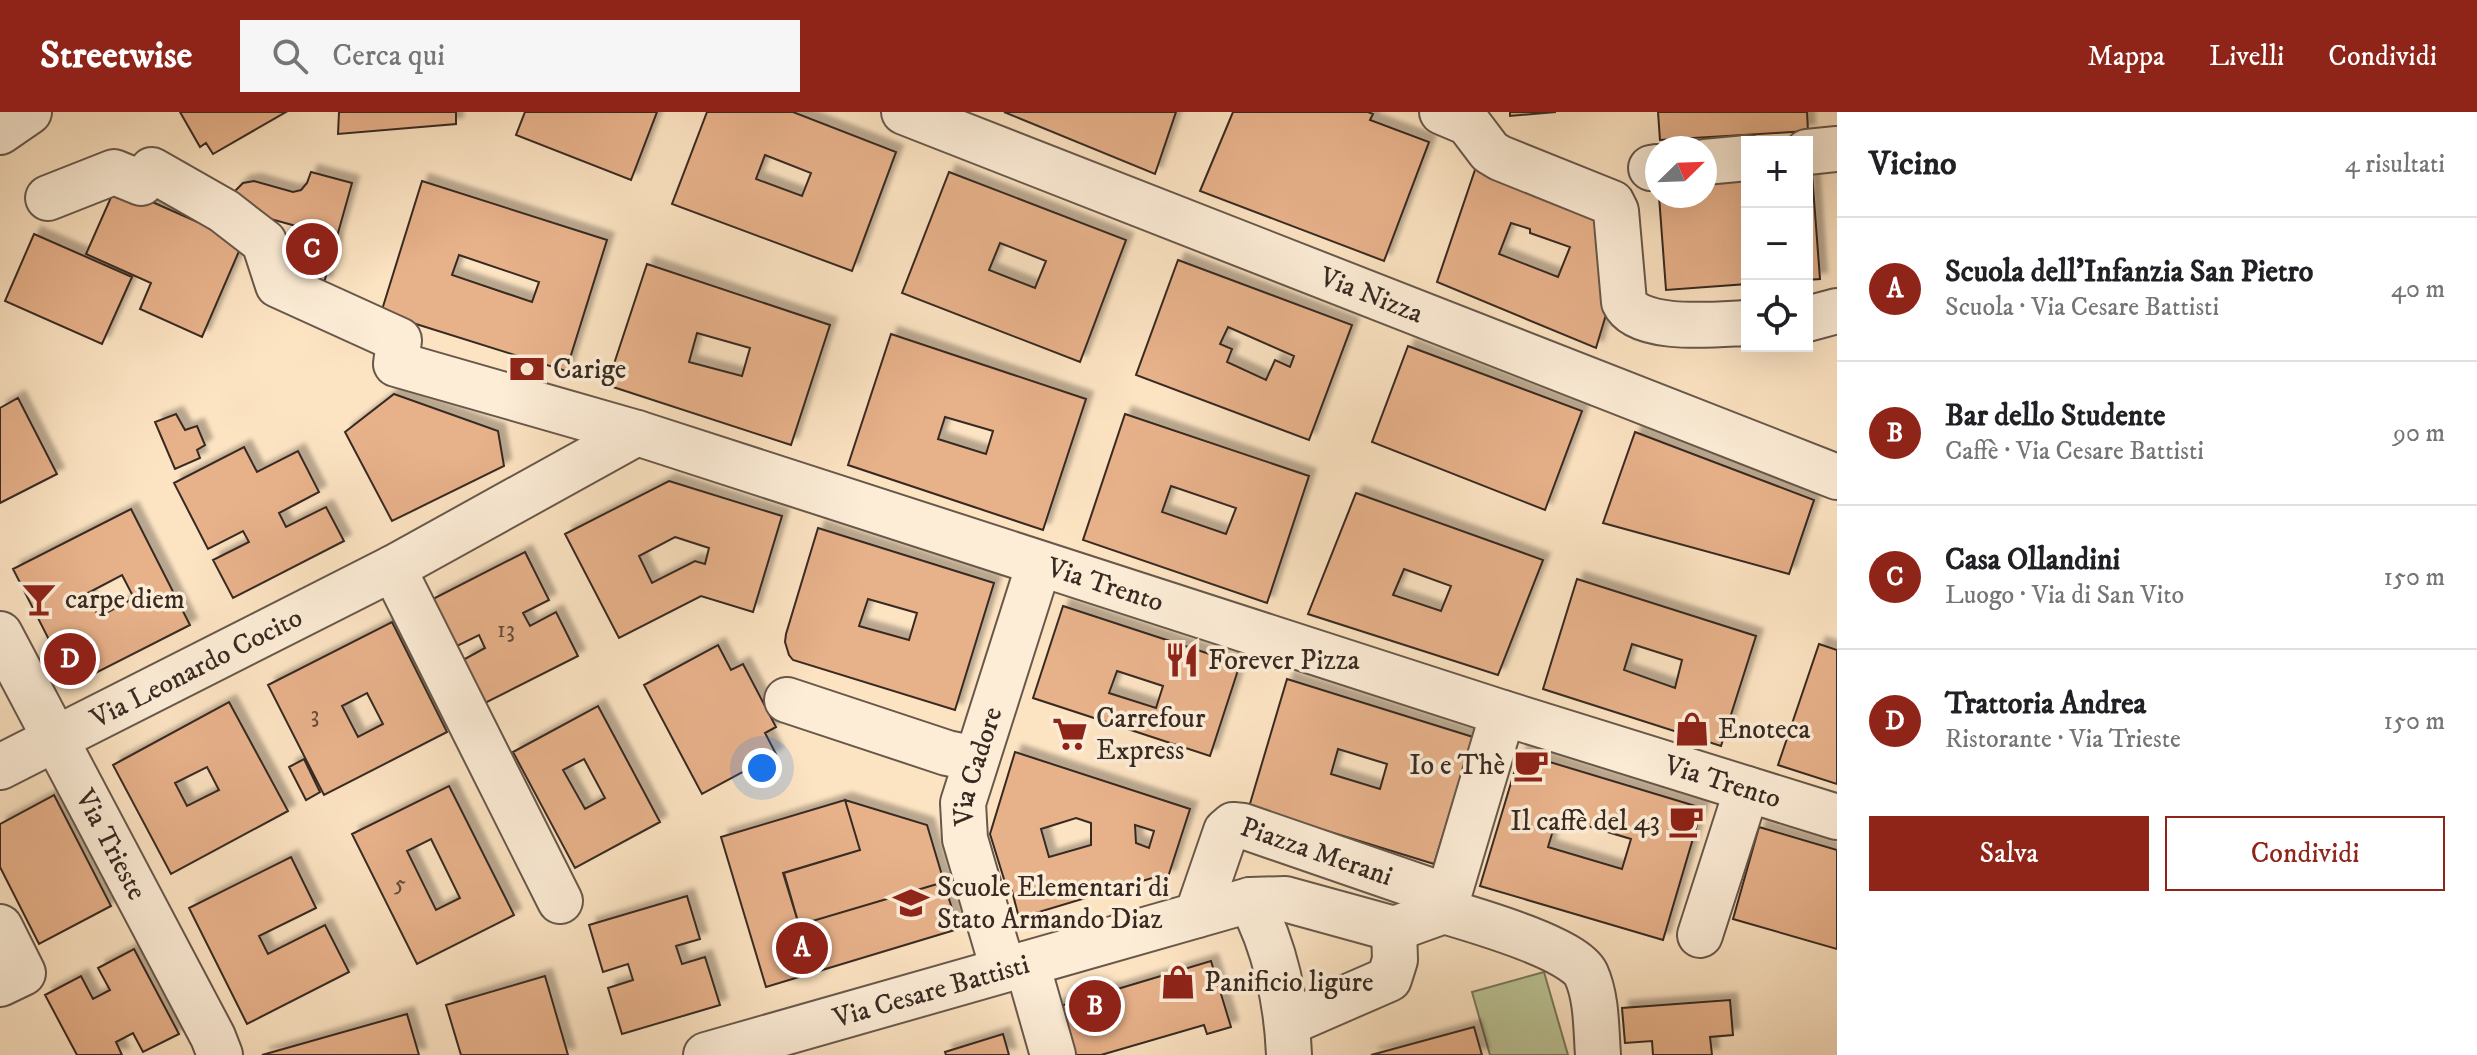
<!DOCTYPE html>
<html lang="it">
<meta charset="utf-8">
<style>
:root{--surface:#fff;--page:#f6f6f6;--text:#202124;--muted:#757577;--line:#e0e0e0;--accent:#8f2418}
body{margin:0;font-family:"IM FELL DW Pica",serif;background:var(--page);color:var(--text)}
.controls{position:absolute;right:24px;top:24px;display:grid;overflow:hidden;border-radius:0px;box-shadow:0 8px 32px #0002}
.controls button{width:72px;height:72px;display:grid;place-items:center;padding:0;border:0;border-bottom:2px solid var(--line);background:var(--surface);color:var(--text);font:40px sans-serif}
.compass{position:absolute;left:1645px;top:24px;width:72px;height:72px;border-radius:50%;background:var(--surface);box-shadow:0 8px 32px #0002;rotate:67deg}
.you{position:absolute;left:762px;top:656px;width:28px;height:28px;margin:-20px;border:6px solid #fff;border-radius:50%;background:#1a73e8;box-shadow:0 0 0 12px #1a73e833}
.badge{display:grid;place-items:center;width:52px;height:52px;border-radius:50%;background:var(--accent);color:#fff;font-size:26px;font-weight:700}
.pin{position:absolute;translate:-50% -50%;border:4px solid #fff;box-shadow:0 2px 8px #0006}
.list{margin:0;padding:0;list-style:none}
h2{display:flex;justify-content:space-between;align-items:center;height:104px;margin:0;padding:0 32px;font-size:34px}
h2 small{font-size:26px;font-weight:400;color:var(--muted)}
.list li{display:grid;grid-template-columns:52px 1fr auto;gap:24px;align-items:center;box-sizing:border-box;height:144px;padding:0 32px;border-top:2px solid var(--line)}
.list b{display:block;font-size:30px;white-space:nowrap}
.list p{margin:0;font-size:26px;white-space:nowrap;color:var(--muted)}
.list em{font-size:26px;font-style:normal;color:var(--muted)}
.actions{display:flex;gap:16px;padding:24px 32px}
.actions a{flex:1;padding:18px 0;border:2px solid var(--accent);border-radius:0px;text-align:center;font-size:28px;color:var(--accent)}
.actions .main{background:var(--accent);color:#fff}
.icon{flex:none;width:44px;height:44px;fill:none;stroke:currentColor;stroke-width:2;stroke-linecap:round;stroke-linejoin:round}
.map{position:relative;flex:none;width:1837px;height:943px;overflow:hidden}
header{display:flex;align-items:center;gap:48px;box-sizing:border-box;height:112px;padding:0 40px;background:var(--accent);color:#fff}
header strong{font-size:38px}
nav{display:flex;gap:44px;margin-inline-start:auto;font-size:28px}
.search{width:560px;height:72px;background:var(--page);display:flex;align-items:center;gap:20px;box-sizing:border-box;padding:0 28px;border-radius:0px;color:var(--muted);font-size:30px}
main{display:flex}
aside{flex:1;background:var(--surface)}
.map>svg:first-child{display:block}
</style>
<header>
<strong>Streetwise</strong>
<div class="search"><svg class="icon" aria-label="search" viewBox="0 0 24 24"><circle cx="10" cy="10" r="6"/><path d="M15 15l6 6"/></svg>Cerca qui</div>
<nav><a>Mappa</a><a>Livelli</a><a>Condividi</a></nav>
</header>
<main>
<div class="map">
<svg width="1837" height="943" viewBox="0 0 1837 943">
<defs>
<filter id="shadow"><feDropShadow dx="7" dy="-7" stdDeviation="2" flood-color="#0004"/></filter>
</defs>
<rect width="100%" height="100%" fill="#fce3c2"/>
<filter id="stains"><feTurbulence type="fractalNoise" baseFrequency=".0025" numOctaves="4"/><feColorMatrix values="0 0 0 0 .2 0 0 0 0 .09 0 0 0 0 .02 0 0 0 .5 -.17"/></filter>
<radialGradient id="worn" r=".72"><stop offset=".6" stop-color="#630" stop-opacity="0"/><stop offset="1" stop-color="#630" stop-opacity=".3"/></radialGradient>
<path fill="#bbc496" stroke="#79775c" stroke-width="2" d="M1544,860L1568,943H1490L1472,880Z"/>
<path fill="#e7b18a" stroke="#372a23" stroke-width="2" fill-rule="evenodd" filter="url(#shadow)" d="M180,0H286L213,42L206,31L200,35Z
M339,0H456V12L338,22Z
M525,0H657L631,68L516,23Z
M707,0H793L896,40L852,159L672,92ZM765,43L811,61L802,84L756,67Z
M1004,0H1176L1155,62Z
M1233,0H1368L1373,2L1370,8L1429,30L1384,149L1200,79Z
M1510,0H1556L1510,4Z
M1658,0H1807L1808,19L1660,28Z
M1479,46L1609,95L1617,166L1596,236L1437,170ZM1511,111L1530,117V121L1570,135L1558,165L1499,142Z
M311,60L352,71L324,171L283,159L296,114L231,96L235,79L243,71L254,69L293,80L301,78L307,71Z
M949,60L1126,128L1080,250L902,181ZM1000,131L1046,149L1035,176L989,158Z
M1807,61H1812L1820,167L1807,168Z
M1747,65V172L1666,178L1659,84H1705V68Z
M422,69L607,128L566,259L381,201ZM459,143L539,170L532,190L452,163Z
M116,74L243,130L202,225L140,197L151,171L86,142Z
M34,122L132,165L102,232L5,189Z
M1178,148L1352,213L1309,328L1136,263ZM1228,215L1294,244L1290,255L1275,248L1266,268L1227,250L1232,237L1220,232Z
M647,152L830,213L791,333L607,273ZM697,221L750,236L742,264L689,250Z
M891,222L1086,287L1043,418L848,353ZM945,305L993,319L986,342L938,327Z
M1408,234L1582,299L1545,398L1372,330Z
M394,282L498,319L504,354L392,409L345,320Z
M18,286L57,362L0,391V296Z
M176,302L185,318L197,314L205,333L197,338L200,346L175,357L155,310Z
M1125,302L1309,364L1267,491L1083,428ZM1171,374L1236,396L1226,422L1162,400Z
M1635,320L1814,388L1789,462L1603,411Z
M244,335L257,360L298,339L319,380L279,401L286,415L326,395L344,429L233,486L213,448L249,430L243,419L208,437L174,371Z
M669,369L782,404L753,500L701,484L619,526L565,422ZM675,425L709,436L705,452L695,449L652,471L639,444Z
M1356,381L1543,448L1498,563L1308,502ZM1404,457L1451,474L1441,499L1393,483Z
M131,397L190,513L72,573L13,457ZM122,463L134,486L99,505L86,482Z
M818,416L994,471L955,598L793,548L789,543L785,530L786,522ZM868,487L917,501L909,528L859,514Z
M525,440L549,488L523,501L530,514L556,500L578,544L485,591L463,548L485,536L479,523L455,535L431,488Z
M1577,467L1756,524L1721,634L1543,577ZM1632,532L1682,548L1675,576L1624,558Z
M1063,494L1240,552L1210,644L1033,586ZM1117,559L1163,574L1156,596L1109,581Z
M392,510L447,620L324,683L268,573ZM367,581L383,612L358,625L342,594Z
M1819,532L1837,538V672L1778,653Z
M718,533L731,558L743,552L776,615L765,621L776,642L702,682L644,573Z
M1287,567L1473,625L1434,752L1249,695ZM1338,637L1387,652L1380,677L1331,662Z
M229,590L288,699L171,762L113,653ZM207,655L219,678L187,694L175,671Z
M598,594L660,710L575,756L513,640ZM584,647L605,686L585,697L563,658Z
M1015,640L1190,697L1168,765L1162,763L1019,806L1012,779L1008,780L990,722ZM1076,706L1091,711V733L1049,745L1041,717ZM1135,713L1154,719L1149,736L1136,731Z
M1520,641L1702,696L1663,828L1480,774ZM1557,705L1631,727L1622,757L1548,735Z
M304,647L320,680L306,688L289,655Z
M449,674L514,803L417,852L352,722ZM431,727L460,786L436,798L407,739Z
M54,683L111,794L39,832L0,755V712Z
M845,688L860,738L783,761L799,813L944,770L958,817L766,875L721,725Z
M845,688L927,713L944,770L799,813L784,761L860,738Z
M1759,715L1837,738V837L1733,807Z
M291,745L316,796L259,824L268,842L325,813L349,860L247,912L189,796Z
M687,784L700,827L676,834L682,852L705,845L720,893L622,922L608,876L633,868L628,852L603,860L589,813Z
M134,837L179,922L143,940L133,921L116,930L122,943H77L45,883L81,864L93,887L110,878L98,856Z
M1211,849L1231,915L1207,922L1204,913L1101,943H1068L1054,896Z
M545,864L568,943H461L446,893Z
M1730,888L1733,923L1710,925L1712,943H1653L1652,929L1625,931L1622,896Z
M407,902L419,943H262Z
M1474,915L1482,943H1371Z
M1003,922L1009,943H946L945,940Z"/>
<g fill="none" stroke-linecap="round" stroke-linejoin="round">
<g stroke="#68584b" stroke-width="48">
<g id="minor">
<path id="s1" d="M904,0L1837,365"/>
<path d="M1442,0L1468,11L1490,40L1500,46L1612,91L1616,99L1624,190C1638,221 1718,212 1747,211"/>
<path d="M0,20L29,0"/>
<path d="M1807,40L1837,37"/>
<path d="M1705,50L1747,46"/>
<path d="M1651,56L1657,55"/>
<path id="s2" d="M48,86L114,60L141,71L152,58L224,99L264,130L278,173L399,228L396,252L637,321L1503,601L1837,705"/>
<path d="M1807,207L1837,199"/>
<path d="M393,456L560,789"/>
<path id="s3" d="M0,522L213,925L220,943"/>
<path d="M787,588L947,641L976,647"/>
<path id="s4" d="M0,655L393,456L637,321"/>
<path d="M1250,788C1275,834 1287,891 1289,943"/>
<path d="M1444,799C1474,808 1573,836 1586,862C1597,886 1596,917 1598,943"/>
<path id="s5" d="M1197,803L1226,719L1233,713L1243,714L1449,785"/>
<path d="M0,815L23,861L0,872"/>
<path d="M1700,823L1747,677"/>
<path d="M1027,852L1053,943"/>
<path id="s6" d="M1003,857L965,727L963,691L1039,452"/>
<path d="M1288,911L1389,867L1395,848L1394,817"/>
<path id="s7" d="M706,943L1250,788L1285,787L1394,817L1444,799L1503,601"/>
</g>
</g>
<use href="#minor" stroke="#fdedd7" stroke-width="44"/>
</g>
<defs>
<g id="bank-bare" transform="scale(2.76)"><path d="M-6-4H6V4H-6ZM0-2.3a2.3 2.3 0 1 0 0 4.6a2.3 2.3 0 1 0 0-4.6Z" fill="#8f2418" stroke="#fdedd7" stroke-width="2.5" paint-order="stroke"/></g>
<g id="bar-bare" transform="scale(2.76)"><path d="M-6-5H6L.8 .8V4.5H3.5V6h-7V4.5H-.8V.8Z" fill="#8f2418" stroke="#fdedd7" stroke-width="2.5" paint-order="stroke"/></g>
<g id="restaurant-bare" transform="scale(2.76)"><path d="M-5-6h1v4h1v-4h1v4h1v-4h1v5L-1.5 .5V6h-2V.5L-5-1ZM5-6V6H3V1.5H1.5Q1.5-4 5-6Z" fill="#8f2418" stroke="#fdedd7" stroke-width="2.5" paint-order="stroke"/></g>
<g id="shop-bare" transform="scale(2.76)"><path d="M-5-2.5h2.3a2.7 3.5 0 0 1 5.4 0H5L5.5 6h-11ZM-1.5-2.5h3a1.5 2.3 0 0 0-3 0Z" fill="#8f2418" stroke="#fdedd7" stroke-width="2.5" paint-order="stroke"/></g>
<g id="supermarket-bare" transform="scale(2.76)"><path d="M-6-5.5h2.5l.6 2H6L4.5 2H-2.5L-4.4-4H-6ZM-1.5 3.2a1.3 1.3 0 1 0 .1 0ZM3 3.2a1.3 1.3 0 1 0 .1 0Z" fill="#8f2418" stroke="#fdedd7" stroke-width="2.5" paint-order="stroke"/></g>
<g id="cafe-bare" transform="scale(2.76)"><path d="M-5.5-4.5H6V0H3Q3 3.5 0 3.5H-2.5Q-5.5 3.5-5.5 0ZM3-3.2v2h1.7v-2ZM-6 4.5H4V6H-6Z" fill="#8f2418" stroke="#fdedd7" stroke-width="2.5" paint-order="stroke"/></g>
<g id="school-bare" transform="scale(2.76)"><path d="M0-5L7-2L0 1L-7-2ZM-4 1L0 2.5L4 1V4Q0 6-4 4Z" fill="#8f2418" stroke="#fdedd7" stroke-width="2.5" paint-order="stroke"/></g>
</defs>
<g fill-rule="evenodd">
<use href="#bank-bare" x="527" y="257"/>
<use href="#bar-bare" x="39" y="487"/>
<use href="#restaurant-bare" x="1182" y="548"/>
<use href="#shop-bare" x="1692" y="617"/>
<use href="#supermarket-bare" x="1070" y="622"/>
<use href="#cafe-bare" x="1531" y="653"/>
<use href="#cafe-bare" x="1686" y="709"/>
<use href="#school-bare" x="911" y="791"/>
<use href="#shop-bare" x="1178" y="870"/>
</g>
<g text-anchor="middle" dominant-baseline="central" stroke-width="7" stroke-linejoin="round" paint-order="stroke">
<g font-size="24" fill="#634c3d">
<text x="506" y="518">13</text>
<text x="315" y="603">3</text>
<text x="400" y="772">5</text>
</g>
<g font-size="28" fill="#372a23" stroke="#fdedd7">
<text stroke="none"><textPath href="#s1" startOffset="502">Via Nizza</textPath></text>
<text stroke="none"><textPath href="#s2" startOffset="1196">Via Trento</textPath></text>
<text stroke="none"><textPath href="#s4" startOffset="220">Via Leonardo Cocito</textPath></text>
<text stroke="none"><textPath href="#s6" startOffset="210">Via Cadore</textPath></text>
<text stroke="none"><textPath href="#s2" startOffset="1844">Via Trento</textPath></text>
<text stroke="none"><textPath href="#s3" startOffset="238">Via Trieste</textPath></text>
<text stroke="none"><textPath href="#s5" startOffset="186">Piazza Merani</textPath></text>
<text stroke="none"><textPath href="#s7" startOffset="234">Via Cesare Battisti</textPath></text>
</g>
<g font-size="28" fill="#372a23" stroke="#fdedd7" text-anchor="start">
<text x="553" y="257">Carige</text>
<text x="65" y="487">carpe diem</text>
<text x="1208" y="548">Forever Pizza</text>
<text x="1096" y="606">Carrefour<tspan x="1096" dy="32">Express</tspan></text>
<text x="1718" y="617">Enoteca</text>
<text x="1505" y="653" text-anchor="end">Io e Thè</text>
<text x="1660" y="709" text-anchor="end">Il caffè del 43</text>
<text x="937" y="775">Scuole Elementari di<tspan x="937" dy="32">Stato Armando Diaz</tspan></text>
<text x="1204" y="870">Panificio ligure</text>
</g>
</g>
<rect width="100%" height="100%" filter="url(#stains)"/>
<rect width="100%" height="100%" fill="url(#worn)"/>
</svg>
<div class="controls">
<button>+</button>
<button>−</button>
<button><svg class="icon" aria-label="locate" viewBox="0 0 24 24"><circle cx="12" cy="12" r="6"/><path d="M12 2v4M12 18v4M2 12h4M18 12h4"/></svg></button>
</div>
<svg class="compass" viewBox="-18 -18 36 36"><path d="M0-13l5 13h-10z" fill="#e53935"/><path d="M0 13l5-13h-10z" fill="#757577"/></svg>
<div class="you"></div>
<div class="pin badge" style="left:802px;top:836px">A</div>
<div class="pin badge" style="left:1095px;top:894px">B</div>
<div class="pin badge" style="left:312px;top:137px">C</div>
<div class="pin badge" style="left:70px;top:547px">D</div>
</div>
<aside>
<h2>Vicino<small>4 risultati</small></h2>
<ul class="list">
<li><span class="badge">A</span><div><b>Scuola dell'Infanzia San Pietro</b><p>Scuola · Via Cesare Battisti</p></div><em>40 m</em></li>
<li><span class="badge">B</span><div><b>Bar dello Studente</b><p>Caffè · Via Cesare Battisti</p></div><em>90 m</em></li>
<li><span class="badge">C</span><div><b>Casa Ollandini</b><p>Luogo · Via di San Vito</p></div><em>150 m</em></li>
<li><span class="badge">D</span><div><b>Trattoria Andrea</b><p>Ristorante · Via Trieste</p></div><em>150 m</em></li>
</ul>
<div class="actions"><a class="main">Salva</a><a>Condividi</a></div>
</aside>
</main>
